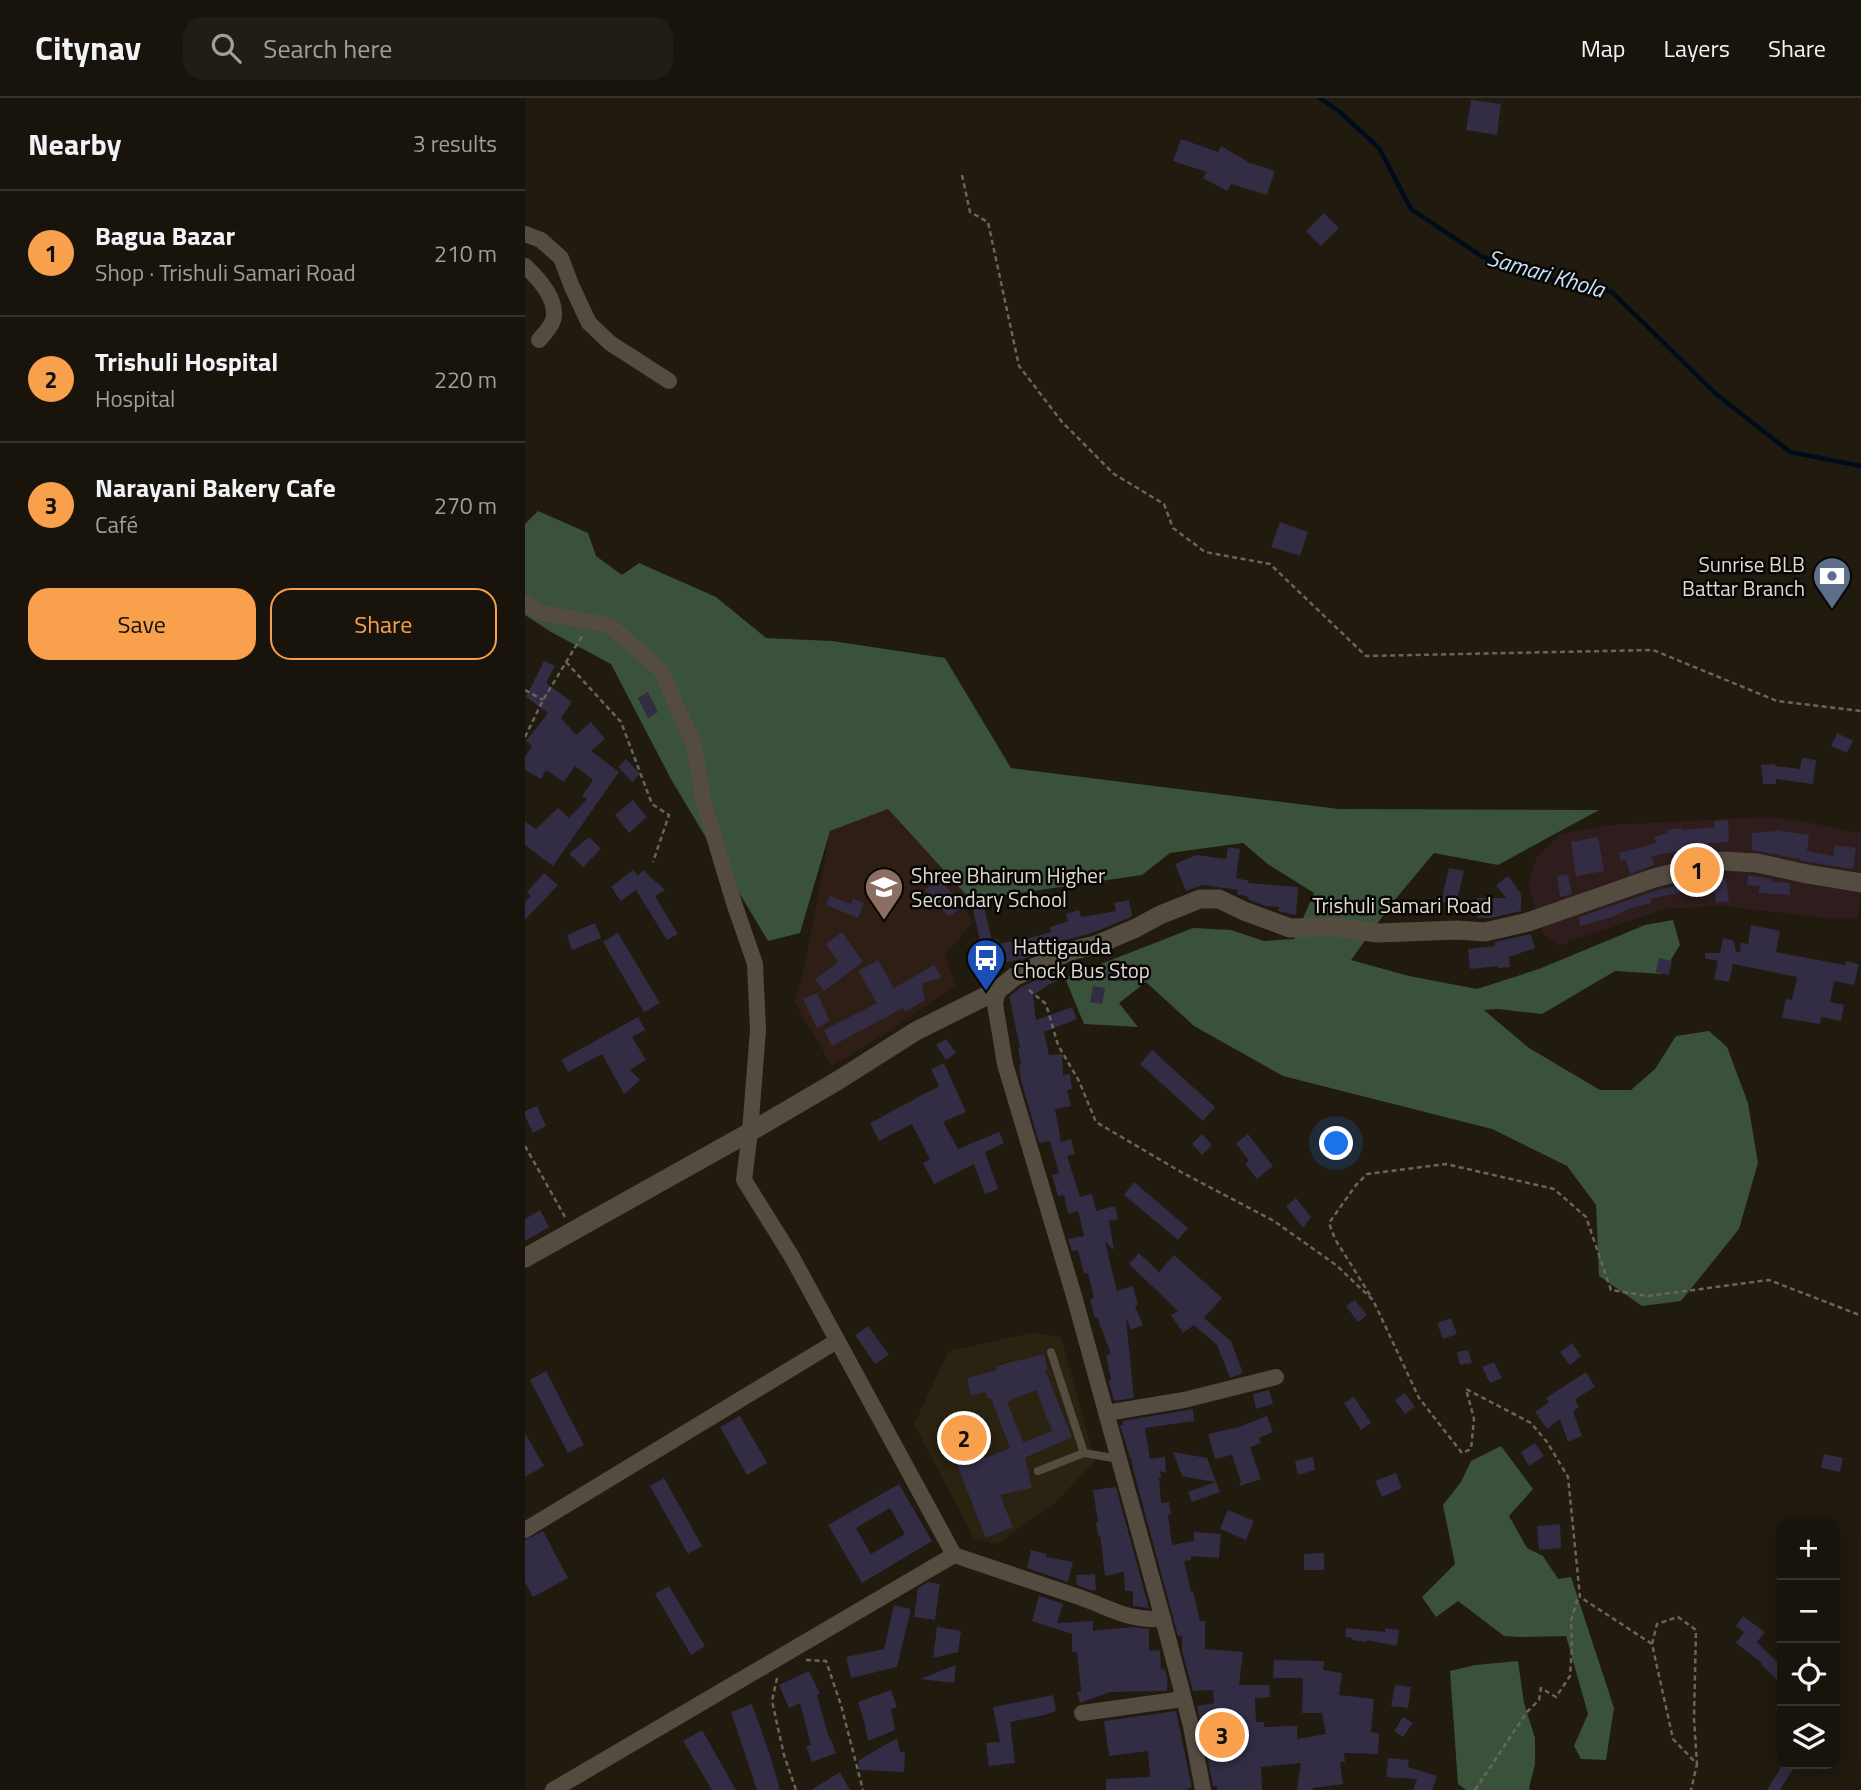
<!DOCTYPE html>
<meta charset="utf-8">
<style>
:root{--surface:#18140b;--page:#211d14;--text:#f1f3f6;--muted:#9f9e9d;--line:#36332c;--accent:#f9a04c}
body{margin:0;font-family:"Titillium Web",sans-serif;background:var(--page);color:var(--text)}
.controls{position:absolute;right:21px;bottom:21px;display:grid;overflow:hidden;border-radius:14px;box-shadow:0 4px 18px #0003}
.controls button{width:63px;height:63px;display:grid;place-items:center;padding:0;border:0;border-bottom:2px solid var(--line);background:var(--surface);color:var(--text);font:35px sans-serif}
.you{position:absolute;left:812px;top:1046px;width:24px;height:24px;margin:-18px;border:5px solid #fff;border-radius:50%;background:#1a73e8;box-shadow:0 0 0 10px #1a73e833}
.badge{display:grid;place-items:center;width:46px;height:46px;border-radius:50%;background:var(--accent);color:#111;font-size:23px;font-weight:700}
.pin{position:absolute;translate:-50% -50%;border:4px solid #fff;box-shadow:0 2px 7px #0006}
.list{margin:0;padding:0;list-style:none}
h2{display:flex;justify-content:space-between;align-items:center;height:91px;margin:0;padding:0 28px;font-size:30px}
h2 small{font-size:23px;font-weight:400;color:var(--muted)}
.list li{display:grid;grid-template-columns:46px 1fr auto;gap:21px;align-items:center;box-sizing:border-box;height:126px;padding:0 28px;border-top:2px solid var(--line)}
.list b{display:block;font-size:26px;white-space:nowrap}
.list p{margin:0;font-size:23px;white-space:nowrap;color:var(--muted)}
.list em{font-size:23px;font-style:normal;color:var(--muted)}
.actions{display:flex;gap:14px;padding:21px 28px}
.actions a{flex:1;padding:16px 0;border:2px solid var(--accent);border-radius:21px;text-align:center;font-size:24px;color:var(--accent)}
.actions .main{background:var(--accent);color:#111}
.icon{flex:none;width:38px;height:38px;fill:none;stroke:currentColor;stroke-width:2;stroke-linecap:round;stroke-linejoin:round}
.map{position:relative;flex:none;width:1336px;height:1692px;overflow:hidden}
header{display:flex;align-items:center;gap:42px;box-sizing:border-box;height:98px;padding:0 35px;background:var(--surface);border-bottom:2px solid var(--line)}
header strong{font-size:33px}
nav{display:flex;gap:38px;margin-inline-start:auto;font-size:24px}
.search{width:490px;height:63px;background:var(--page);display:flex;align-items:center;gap:18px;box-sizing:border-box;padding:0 24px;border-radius:21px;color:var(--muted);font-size:26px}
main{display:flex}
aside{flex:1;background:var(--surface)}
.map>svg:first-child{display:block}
</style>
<header>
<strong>Citynav</strong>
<div class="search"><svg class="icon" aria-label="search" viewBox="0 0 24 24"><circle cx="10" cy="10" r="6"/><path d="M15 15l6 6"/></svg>Search here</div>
<nav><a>Map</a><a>Layers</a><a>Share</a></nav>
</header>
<main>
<aside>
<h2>Nearby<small>3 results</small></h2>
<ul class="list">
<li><span class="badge">1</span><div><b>Bagua Bazar</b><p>Shop · Trishuli Samari Road</p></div><em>210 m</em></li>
<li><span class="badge">2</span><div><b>Trishuli Hospital</b><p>Hospital</p></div><em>220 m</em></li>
<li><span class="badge">3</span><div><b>Narayani Bakery Cafe</b><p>Café</p></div><em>270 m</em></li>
</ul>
<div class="actions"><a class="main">Save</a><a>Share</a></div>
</aside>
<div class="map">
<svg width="1336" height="1692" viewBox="0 0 1336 1692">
<rect width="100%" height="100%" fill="#201a0f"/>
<path fill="#2f1c1c" d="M1246,719L1277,723L1336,735V793L1333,820H1300L1196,808L1140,811L1033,848L1018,835L1003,786L1012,759L1036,736L1082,727Z"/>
<path fill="#2b2311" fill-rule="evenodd" d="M507,1235L536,1239L570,1363L530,1405L472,1446L449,1440L389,1326L424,1253ZM519,1256L523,1272L492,1280L487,1264ZM479,1265L485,1287L446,1297L442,1280L472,1272L471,1267ZM520,1273L547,1339L518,1352L512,1339L527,1333L511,1292ZM510,1339L516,1354L467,1374L462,1359ZM453,1342L488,1429L462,1440L426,1352Z"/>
<path fill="#2e1e15" d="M363,711L446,802L440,811L448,824L420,857L431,888L360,936L307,968L269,904L280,867L305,733Z"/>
<path fill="#3a513c" d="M13,413L63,435L71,458L97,477L114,465L191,499L241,540L307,543L420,560L486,670L814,711L1074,712L973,767L909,755L868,804L826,862L884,878L952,891L1014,871L1120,827L1148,822L1155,847L1137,876L1090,873L1017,916L972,911L959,912L1004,950L1075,992H1106L1130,971L1151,938L1184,933L1202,949L1223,1005L1233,1065L1214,1131L1156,1203L1117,1208L1074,1178L1071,1107L1042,1068L967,1031L758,978L669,928L621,884L594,905L613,929L559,926L540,880L668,830L706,832L739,843L769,841L789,795L744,767L718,745L645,755L617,777L446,802L363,711L305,733L275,835L243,843L147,683L86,566L26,534L0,517V426Z
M976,1348L1008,1391L984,1418L1002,1450L1018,1458L1033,1481L1046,1479L1089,1610L1081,1662L1056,1661L1049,1648L1063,1616L1041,1538L996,1539L979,1538L933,1503L911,1519L897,1499L930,1466L918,1407L936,1384L946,1363Z
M993,1563L999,1605L1010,1640V1666L1004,1690L1005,1692H941L933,1686L925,1573L950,1567Z"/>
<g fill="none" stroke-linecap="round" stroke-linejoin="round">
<path stroke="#000c1c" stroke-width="4.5" d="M795,0L816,15L854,50L886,111L958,159L1037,185L1087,194L1191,296L1265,354L1336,368"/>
</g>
<path fill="#322c44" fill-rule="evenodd" d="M946,2L976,6L972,37L941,32Z
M656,41L693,54L696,48L725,65L750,73L742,97L706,86L702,93L678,80L682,74L648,63Z
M799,115L814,130L796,148L781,133Z
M755,424L783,434L775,458L746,449Z
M19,563L30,568L21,585L47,604L36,620L51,637L66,624L80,641L66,653L94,674L28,768L0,747V724L11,731L33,710L44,720L62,701L57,698L68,682L50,668L39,684L21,672L16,681L0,672V659L7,648L1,643L23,615L1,599Z
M123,594L133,614L123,620L113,600Z
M1312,635L1328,643L1322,655L1306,648Z
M1277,660L1291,662L1288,686L1251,681V686H1238L1236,667L1250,666V668L1275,671Z
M101,661L115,676L107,684L93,669Z
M108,702L122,719L104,735L90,717Z
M1203,722L1204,744L1160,747L1161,752L1127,758L1129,767L1105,776L1101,762L1095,763L1094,755L1131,745L1129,739L1142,735V732L1157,730V732L1190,729L1189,723Z
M1251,732L1284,737L1282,753L1308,758L1310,747L1331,750L1328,771L1284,764L1274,762L1275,760H1268L1227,752V735L1251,733Z
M64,739L76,751L58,769L44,756Z
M1073,739L1079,773L1051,778L1046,744Z
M703,749L715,751L711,780L724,783L723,785L773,789L771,817L753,813L754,809L740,808L724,802L723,799L712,796L713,792L678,787L661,793L650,766L671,757L701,761Z
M924,770L939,773L931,807L916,804Z
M108,772L113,778L118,772L140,792L130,798L153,836L142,842L111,792L96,803L86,789Z
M19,775L33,787L0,822V804L6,798L2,794Z
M1043,776L1047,796L1035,799L1032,778Z
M1223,777L1246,781V784L1265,785V797L1233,795L1235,788L1222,787Z
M983,778L996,796V813L966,820H952V800H981L971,787Z
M413,780L438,808L424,819L400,792Z
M1181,780L1185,792L1172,796L1168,783Z
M1201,781L1204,803L1191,805L1188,783Z
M1164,784L1166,792L1125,801L1126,805L1105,810L1091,817V818L1055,828L1054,819L1133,792Z
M305,798L326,806L328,801L339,805L333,820L301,807Z
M604,802L607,818L606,819L567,835L540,842L496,862V861L461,869L447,808L458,805L467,843L473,841L474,846L486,843V845L526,834L525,829L543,823L541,816L554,812L556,819L591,813L589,805Z
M70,825L76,840L47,852L42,837Z
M1226,827L1255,833L1251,854L1320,867L1321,863L1334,866L1329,887L1309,883L1305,904L1319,907L1316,923L1296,919L1295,926L1257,920L1261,901L1267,902L1272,879L1208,866L1204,884L1189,881L1193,863L1180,860V855H1195L1198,840L1209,843L1211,854H1215L1216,844L1223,846Z
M317,834L338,864L299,893L290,881L313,864L301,846Z
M93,835L135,905L119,914L78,844Z
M1006,836L1010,850L984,859L985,869L973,870L972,868L945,871L943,851L970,848V844Z
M1134,860L1147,863L1144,877L1131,874Z
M353,862L369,890L409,867L417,880L397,885L400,902L380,914L378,910L307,948L299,932L352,905L333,873Z
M537,870L540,880L525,886L508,897L511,922L547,909L552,921L519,934L524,957L537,956L538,977L545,976L547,991L542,992L546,1008L530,1011L536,1044L546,1041L550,1056L542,1058L555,1099L567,1096L571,1113L590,1108L593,1121L584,1123L589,1152L580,1144L592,1193L608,1188L613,1207L610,1208L618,1227L606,1232L601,1220L609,1300L589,1303L584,1285V1282H586L581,1257L586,1256L572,1219L570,1220L565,1201L569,1200L563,1175L559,1176L553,1152L547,1153L543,1141L559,1138L553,1113L543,1116L539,1097L533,1098L527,1077L534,1075L525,1043L514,1045L496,982L494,967L496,966L493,950H495L485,902L484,899L496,889Z
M617,870L616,882L583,883L582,872Z
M568,888L580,890L577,906L565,904Z
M292,895L305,923L292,930L278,901Z
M113,919L120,932L107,939L121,962L105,972L115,982L99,996L77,956L43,974L36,962Z
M421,941L431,955L421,962L411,947Z
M627,952L690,1009L678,1023L615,966Z
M419,965L441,1014L418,1024L433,1051L474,1034L479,1045L460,1054L473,1091L460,1096L449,1066L409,1086L398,1065L405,1061L387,1026L354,1043L345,1025L414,988L406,971Z
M12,1008L21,1028L8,1035L0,1018V1013Z
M677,1036L687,1047L677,1057L667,1046Z
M723,1036L748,1068L732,1081L720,1066L724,1063L711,1045Z
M609,1084L663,1130L653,1142L599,1097Z
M771,1100L786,1119L778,1130L761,1108Z
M15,1112L24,1129L0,1143V1121Z
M614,1155L634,1174L649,1157L697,1200L679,1220L706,1243L718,1275L705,1280L692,1247L669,1227L658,1235L646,1217L653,1213L604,1166Z
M830,1202L842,1217L833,1224L821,1208Z
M926,1220L932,1236L918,1241L912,1225Z
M343,1228L364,1257L350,1266L330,1237Z
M1047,1245L1056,1258L1045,1267L1035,1254Z
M943,1252L947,1265L935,1267L932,1254Z
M519,1256L523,1272H520L547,1339L500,1360L507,1390L475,1397L488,1429L461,1440L426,1352L453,1341L460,1360L485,1350L466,1300L463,1301L461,1294L446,1298L442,1280L472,1272L471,1268ZM511,1292L527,1333L498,1344L482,1304Z
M969,1264L977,1280L965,1285L957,1269Z
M21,1273L59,1347L43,1355L5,1282Z
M1061,1274L1070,1289L1050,1301L1054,1309L1048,1313L1057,1338L1043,1344L1035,1321L1022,1331L1010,1314L1024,1304L1021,1300Z
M744,1292L748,1306L731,1311L728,1296Z
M880,1295L890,1309L880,1316L870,1302Z
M829,1299L846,1325L836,1332L819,1305Z
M668,1311L669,1323L620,1330L625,1361L640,1359L641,1375L635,1373L636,1380H634L636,1405L644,1404L646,1416L643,1417L647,1447L669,1443V1434L696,1436L694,1460L666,1458V1462L659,1463L666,1494L668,1493L675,1523H680V1551L718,1554L714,1587H744L745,1599L730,1600L731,1624H739V1629L772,1628V1641L801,1636L797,1615H777L778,1580H748L749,1562L799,1563L798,1572L817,1575L814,1597L849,1601L846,1634L854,1635L853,1656L819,1655L820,1664H815L818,1686L788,1690V1692H772L776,1665L736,1669L737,1692H692V1688H688L672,1608L689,1605L688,1592L668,1593L657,1553V1538H653L608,1371L606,1360H605L595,1327H598V1323Z
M215,1318L242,1365L222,1377L195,1329Z
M742,1318L748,1334L734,1340L736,1345L725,1349L736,1381L714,1388L716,1384L707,1357L690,1361L683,1336L714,1329Z
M0,1335L19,1368L0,1379Z
M1010,1345L1019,1358L1004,1368L996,1354Z
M648,1354L682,1360L695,1394L667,1404L663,1394L690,1384L657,1378Z
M1299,1356L1318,1360L1315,1374L1296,1370Z
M788,1359L790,1372L773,1377L770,1363Z
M871,1375L877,1390L857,1399L850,1383Z
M139,1380L177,1448L163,1456L125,1388Z
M374,1386L407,1443L337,1485L303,1427ZM365,1410L380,1436L346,1456L331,1430Z
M591,1389L624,1510L608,1508V1493H600L599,1474L580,1478L575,1437L573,1438L571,1424H573L568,1392Z
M703,1412L729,1423L721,1442L695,1431Z
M1035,1426L1036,1450L1014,1452L1012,1428Z
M18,1433L43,1480L8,1499L0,1484V1442Z
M506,1452L522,1456L521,1459L548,1464L543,1484L502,1470Z
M799,1455V1472H779V1456Z
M570,1476L571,1492H565L552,1487L551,1477Z
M403,1484L415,1486L410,1522L389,1519L393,1490Z
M144,1488L180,1548L166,1557L130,1496Z
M514,1498L538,1506L532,1525L568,1523V1533L608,1529L624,1531V1553L635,1552L636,1571H640L643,1583H642V1593L585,1594L555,1605L552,1594L556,1593L552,1554H547V1536L507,1523Z
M369,1507L386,1511L372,1569L326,1580L321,1559L359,1551Z
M1218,1518L1240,1534L1232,1544L1257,1569V1587L1236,1566L1237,1565L1211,1545L1219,1534L1211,1528Z
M412,1529L436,1533L433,1554L408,1560Z
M821,1530L860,1534V1530L874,1532L872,1548L842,1542V1544L827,1542V1540L820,1539Z
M431,1567L429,1585L395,1581Z
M284,1573L295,1596L292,1597L304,1640L305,1639L311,1655L287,1664L281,1648L286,1647L275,1605L264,1610L254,1587Z
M870,1587L886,1589L883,1610L866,1608Z
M366,1592L372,1609L366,1611L370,1632L343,1643L339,1623L333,1604Z
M528,1597L531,1613L520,1617L485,1624L490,1665L464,1668L461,1645L475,1644L468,1609Z
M227,1606L245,1657L255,1692H232L206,1614Z
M651,1613L667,1690H663V1692H581V1681L625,1679L623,1653L584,1658L579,1623Z
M878,1619L888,1625L878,1639L869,1633Z
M177,1632L211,1692H187L158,1643Z
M372,1640L375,1654H380L379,1674L334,1672V1662Z
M863,1660L884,1662L883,1669L912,1678L907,1692H888L892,1681L861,1679Z
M1258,1666H1271L1255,1692H1242Z
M315,1674L325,1692H286Z"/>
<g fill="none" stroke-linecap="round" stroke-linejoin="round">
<path stroke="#6a655c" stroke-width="2.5" stroke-dasharray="5 3.5" stroke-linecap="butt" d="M437,77L445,114L463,124L494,268L537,324L589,376L639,406L648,430L680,454L745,466L841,558L1128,552L1252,603L1336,613
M41,564L96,624L127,706L144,717L128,764
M0,592L18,602
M0,639L18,602L57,538
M504,892L521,906L533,947L554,983L571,1024L656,1074L749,1123L811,1167L848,1202L894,1300L937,1355L946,1351L949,1321L941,1291L1006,1325L1022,1344L1043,1379L1055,1499L1127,1546L1148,1641L1172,1666L1166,1692
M0,1048L40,1119
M845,1197L810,1141L804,1125L831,1087L842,1076L921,1066L1029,1091L1061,1119L1086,1192L1123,1198L1244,1182L1332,1216H1336
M1127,1546L1132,1526L1153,1519L1171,1532L1169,1621L1172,1666
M281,1562L301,1563L316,1607L338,1692
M252,1580L247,1603L259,1657L271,1692
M950,1692L1002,1614L1014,1602L1016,1590L1031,1599L1045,1578L1047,1549L1046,1523L1053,1499"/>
<path stroke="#544c41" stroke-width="8" d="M526,1254L559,1355L594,1361
M513,1373L559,1355"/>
<path stroke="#544c41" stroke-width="16" d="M0,136L16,142L36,160L47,189L64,225L85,245L144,283
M0,168C13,180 30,198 29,217C29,226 20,235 14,242
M0,505L17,515L84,527L136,572L169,647L178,702L209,805L230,866L233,932L225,1034L219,1082L267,1159L429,1457C470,1471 512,1485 554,1499C586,1510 602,1523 638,1521
M473,892L470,906L480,966L549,1198L638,1521L666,1628L678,1692
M581,1315L659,1302L751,1279
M0,1432L312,1243
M557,1615L658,1601
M28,1692L429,1457"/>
<path stroke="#544c41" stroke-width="19" d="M0,1160L225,1034L312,983L391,933L473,892L489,879L545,853L571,847L611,830L635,817L675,801H694L719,813L765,830L810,829L853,835L932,832L960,834L1003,824L1129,780L1197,763L1232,765L1282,776L1336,785"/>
</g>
<defs>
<g id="bank-pin" transform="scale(2.0125)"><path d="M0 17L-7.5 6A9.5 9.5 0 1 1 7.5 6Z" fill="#5c6f8a" stroke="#080603"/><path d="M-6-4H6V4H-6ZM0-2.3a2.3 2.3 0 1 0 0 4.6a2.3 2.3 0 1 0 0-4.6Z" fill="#fff"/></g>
<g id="school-pin" transform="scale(2.0125)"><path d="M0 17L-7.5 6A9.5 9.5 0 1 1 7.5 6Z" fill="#8d6e63" stroke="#080603"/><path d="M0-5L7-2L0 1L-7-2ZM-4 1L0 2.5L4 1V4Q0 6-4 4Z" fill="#fff"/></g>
<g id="bus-pin" transform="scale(2.0125)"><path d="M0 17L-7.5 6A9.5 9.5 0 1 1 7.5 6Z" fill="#1a4fb4" stroke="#080603"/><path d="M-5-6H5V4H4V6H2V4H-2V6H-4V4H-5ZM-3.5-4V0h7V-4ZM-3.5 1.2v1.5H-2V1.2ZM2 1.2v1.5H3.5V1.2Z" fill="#fff"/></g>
</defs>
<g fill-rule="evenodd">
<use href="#bank-pin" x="1307" y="478"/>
<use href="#school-pin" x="359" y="789"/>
<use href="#bus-pin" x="461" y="860"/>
</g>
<g text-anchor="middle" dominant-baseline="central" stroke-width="5" stroke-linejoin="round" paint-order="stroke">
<g font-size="21" fill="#dedad3" stroke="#080603" text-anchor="start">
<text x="1280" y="466" text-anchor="end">Sunrise BLB<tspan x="1280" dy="24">Battar Branch</tspan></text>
<text x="386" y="777">Shree Bhairum Higher<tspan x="386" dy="24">Secondary School</tspan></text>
<text x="488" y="848">Hattigauda<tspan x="488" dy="24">Chock Bus Stop</tspan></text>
</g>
<g font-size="21" fill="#dedad3" stroke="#080603">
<text x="877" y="807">Trishuli Samari Road</text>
</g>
<g font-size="23" font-style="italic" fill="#c4e2f9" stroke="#080603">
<text transform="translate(1021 175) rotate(16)">Samari Khola</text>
</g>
</g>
</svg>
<div class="controls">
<button>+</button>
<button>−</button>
<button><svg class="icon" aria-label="locate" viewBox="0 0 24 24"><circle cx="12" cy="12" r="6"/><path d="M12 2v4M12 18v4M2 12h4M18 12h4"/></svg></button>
<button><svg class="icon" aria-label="layers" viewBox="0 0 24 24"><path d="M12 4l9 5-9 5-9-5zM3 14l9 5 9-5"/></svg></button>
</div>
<div class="you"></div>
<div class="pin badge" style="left:1172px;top:772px">1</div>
<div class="pin badge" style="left:439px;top:1340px">2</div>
<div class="pin badge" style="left:697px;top:1637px">3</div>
</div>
</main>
